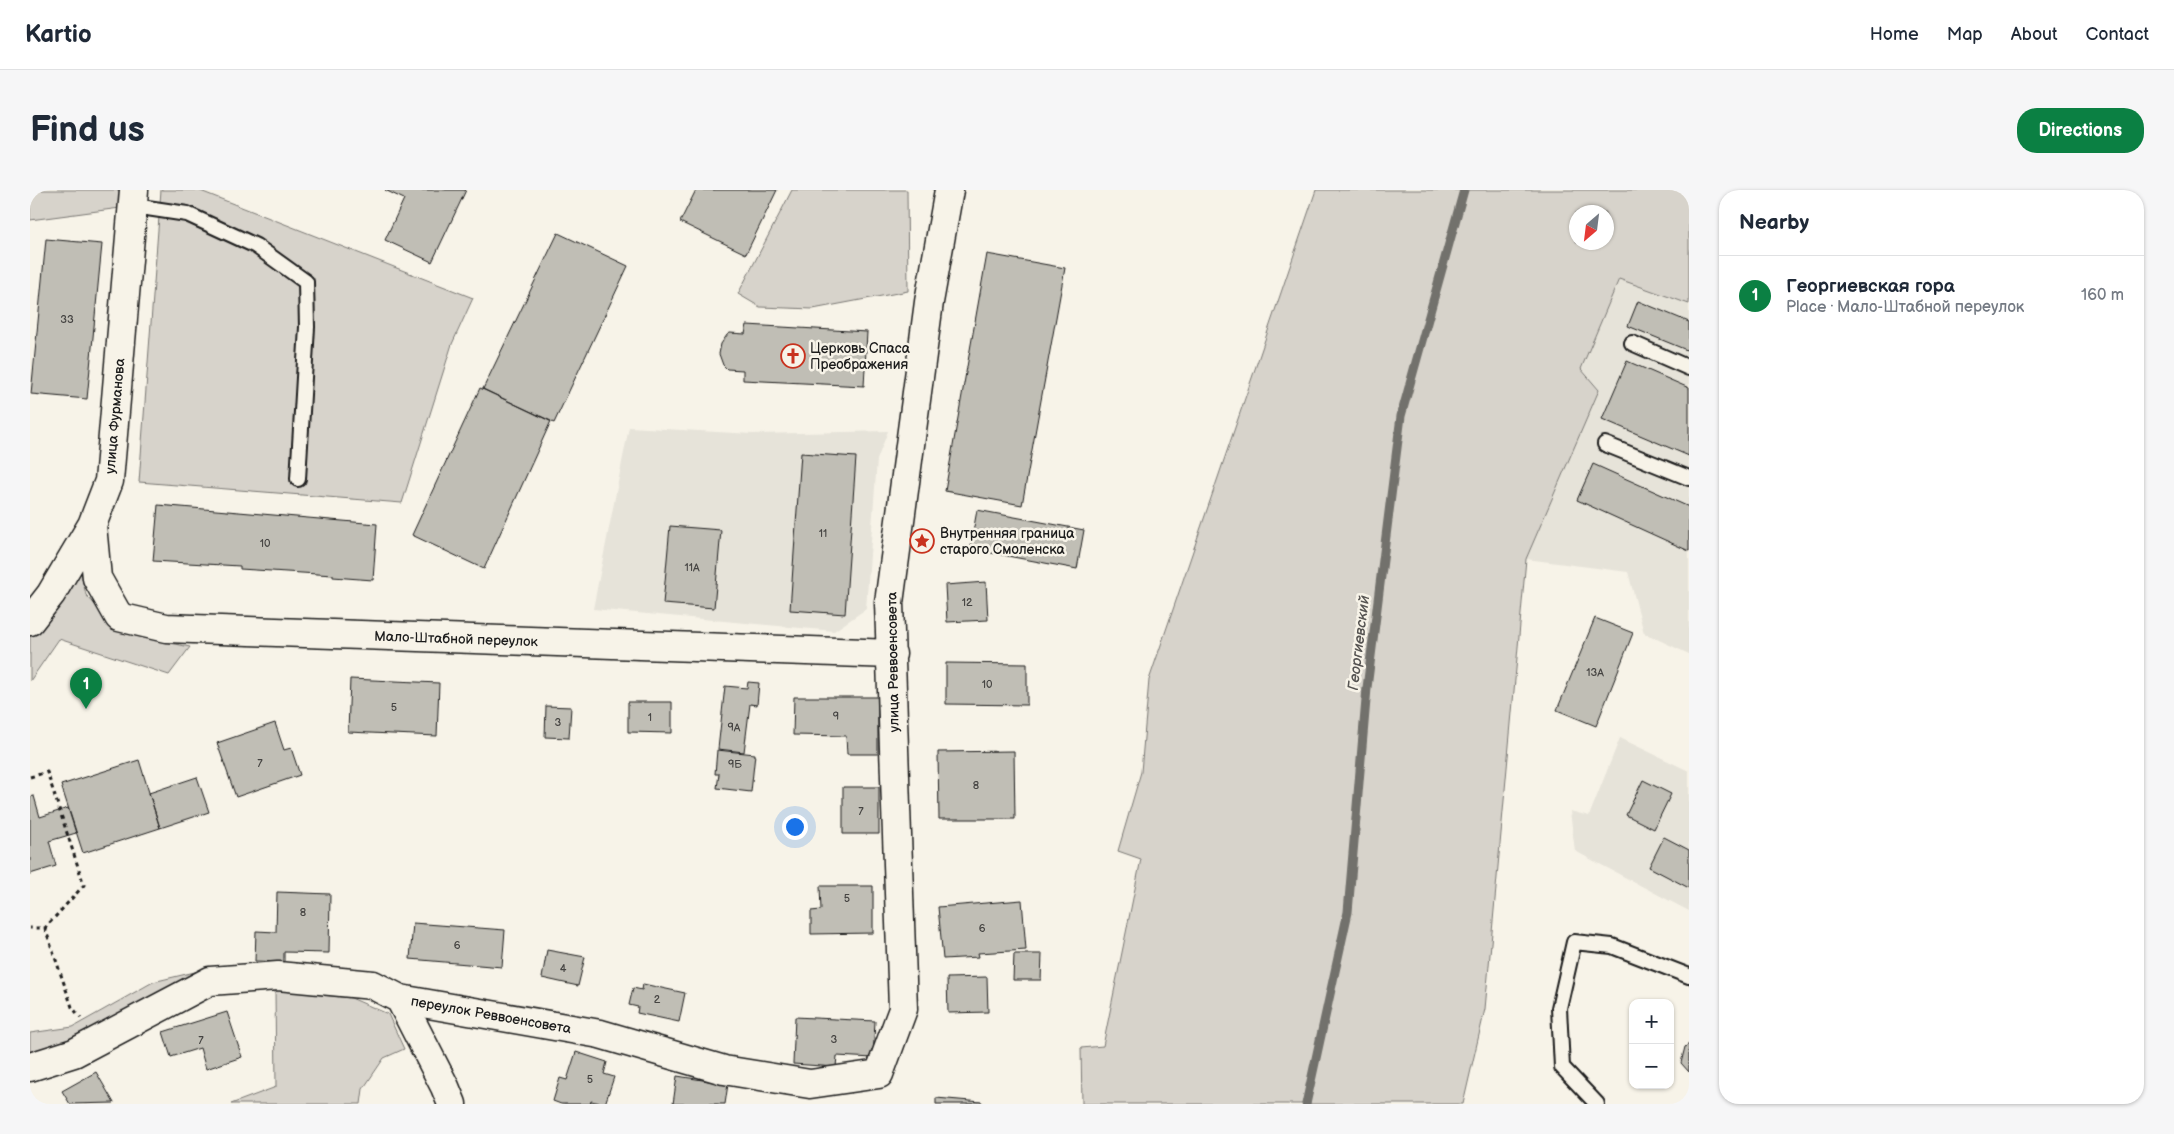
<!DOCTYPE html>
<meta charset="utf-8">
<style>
:root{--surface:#fff;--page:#f6f6f7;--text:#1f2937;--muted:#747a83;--line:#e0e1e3;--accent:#0b8043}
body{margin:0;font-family:"Balsamiq Sans",sans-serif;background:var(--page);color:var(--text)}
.controls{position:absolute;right:15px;bottom:15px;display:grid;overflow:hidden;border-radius:10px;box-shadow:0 1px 4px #0004}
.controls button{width:45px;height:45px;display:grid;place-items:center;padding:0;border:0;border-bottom:1px solid var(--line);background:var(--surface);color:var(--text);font:25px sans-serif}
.compass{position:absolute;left:1539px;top:15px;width:45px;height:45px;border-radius:50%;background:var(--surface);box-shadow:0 1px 4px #0004;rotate:208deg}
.you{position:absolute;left:764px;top:636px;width:18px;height:18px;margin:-12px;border:4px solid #fff;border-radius:50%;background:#1a73e8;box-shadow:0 0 0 8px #1a73e833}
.badge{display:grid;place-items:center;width:32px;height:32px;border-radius:50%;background:var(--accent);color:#fff;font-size:16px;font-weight:700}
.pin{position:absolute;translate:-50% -41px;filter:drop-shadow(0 1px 2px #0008)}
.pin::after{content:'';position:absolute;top:26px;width:18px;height:15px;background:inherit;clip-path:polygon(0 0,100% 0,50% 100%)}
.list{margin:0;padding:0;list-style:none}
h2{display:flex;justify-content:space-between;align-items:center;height:65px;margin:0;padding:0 20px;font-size:21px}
h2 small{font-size:16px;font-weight:400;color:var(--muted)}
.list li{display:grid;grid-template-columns:32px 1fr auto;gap:15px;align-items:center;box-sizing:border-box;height:80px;padding:0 20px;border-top:1px solid var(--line)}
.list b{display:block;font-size:19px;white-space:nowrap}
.list p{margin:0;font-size:16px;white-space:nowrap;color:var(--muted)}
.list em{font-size:16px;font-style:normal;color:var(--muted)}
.map{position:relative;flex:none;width:1659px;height:914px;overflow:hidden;border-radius:20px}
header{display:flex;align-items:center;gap:30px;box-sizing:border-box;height:70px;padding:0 25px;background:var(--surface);border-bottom:1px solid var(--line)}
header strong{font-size:24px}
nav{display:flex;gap:28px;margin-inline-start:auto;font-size:18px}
.intro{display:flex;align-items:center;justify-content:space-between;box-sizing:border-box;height:120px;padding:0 30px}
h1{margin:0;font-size:35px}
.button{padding:12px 22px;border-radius:20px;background:var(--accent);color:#fff;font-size:18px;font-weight:700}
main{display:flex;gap:30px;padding:0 30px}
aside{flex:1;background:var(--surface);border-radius:20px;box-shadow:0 1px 4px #0004}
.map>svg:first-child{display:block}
</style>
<header>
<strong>Kartio</strong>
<nav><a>Home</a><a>Map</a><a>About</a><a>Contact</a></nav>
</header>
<div class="intro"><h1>Find us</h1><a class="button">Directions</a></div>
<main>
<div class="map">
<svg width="1659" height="914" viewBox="0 0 1659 914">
<rect width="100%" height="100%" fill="#f7f3e8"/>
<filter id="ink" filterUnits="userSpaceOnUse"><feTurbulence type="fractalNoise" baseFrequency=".02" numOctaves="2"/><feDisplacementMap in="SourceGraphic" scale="10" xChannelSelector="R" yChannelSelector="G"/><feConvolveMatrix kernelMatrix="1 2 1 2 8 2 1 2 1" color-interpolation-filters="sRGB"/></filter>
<g filter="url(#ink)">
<path fill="#e6e3d9" d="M1589,89L1659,114V464L1614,443L1598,382L1496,369L1569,200L1551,179Z
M599,237L722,244L858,241L847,270L836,419L804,441L563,419Z
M1590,548L1659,581V721L1545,661L1540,621L1559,626Z"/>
<path fill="#d7d3cb" stroke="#7a7874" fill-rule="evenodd" d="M0,0H89L90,18L0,30Z
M131,0H168L443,108L422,154L372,313L109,292Z
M762,0H877L878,101L783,119L730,117L708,104Z
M1286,0H1659V114L1589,89L1551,179L1569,200L1496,369L1455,819L1433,914H1052L1051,858L1073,856L1111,669L1088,661L1111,582L1119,490ZM1546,22H1576V52H1546Z
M49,374L56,405L92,443L160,457L139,485L29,449L0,491V447Z
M173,780L44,853L0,866V843L43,837L123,792Z
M245,800L321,808L358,824L374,859L354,868L333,899L331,914H201L246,897Z"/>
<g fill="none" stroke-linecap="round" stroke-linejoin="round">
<path stroke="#72716c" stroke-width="9" d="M1276,914L1318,722L1337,498L1371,226L1434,0"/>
</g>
<path fill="#c0beb5" stroke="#1c1c1c" d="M355,0H436L402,72L355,50L374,9Z
M666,0H747L716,64L650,32Z
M528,43L598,76L524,233L453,199Z
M16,49L72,54L57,209L1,204Z
M957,64L1035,78L992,315L915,301Z
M1608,111L1659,132V161L1598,136Z
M717,135L837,142L834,196L713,190V180L697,179L693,175L689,164L691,154L697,145L700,143L715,144Z
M1597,171L1659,198V266L1572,229Z
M450,198L521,231L454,379L382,345Z
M771,263L826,267L815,424L760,420Z
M1563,274L1659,317V361L1547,310Z
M128,315L347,334L343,390L303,387V385L210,379V376L123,371Z
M947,320L1054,340L1047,379L940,359Z
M640,336L691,340L684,418L633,414Z
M956,392L958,430L917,432L915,395Z
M1565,428L1603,443L1566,536L1527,520Z
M916,473L997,474V515L916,514Z
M320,489L409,493L407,546L318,542Z
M718,492L729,493L727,515L720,514L714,562L688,559L695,496L717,498Z
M764,507H848V564H817L816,546L763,545Z
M598,512H642V543L598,542Z
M516,516L541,517L539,548L515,547Z
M245,533L254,560L261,558L270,585L206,607L187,553Z
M687,560L725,564L721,602L687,598L689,584H685Z
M984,561L985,629H909L908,562Z
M109,570L130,638L53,663L31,595Z
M167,587L179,622L130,638L119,603Z
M1613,590L1641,604L1624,639L1596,625Z
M813,597H849V644H813Z
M4,606L10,627L38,618L46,643L19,651L26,676L0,684V607Z
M1634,647L1659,660V698L1619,677Z
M790,696H843V743L781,744V721L791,720Z
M247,702L300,704L299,763L254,762V772L225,771L226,741L246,742Z
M992,710L996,760L948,763L949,767L913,769L908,717Z
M383,733L475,740L472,777L380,769Z
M517,760L555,767L548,796L512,788Z
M984,764H1012L1011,790H983Z
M957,787L958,822L918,823L917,788Z
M613,794L655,803L649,832L607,823L608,817L599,815L603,798L612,800Z
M197,822L212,867L176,879L170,858L141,867L133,842Z
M765,827L845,831L843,868L807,866L806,877L763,874Z
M1659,854V882L1651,873L1655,857Z
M546,862L577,872L574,884L584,887L575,914L561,911L560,914H531L523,911L530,888L537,890Z
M66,882L84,913L40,914L32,901Z
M647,886L698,894L695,914H643Z
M906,908L952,912V914H906Z"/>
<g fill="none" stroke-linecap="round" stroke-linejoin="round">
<g stroke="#1c1c1c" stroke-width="18">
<path id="lane" d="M104,16L157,24L226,56L276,92L277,137L268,289
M1602,153L1659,178
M1575,254L1659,288
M1567,914L1532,877L1529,818L1544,752L1582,756L1659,786"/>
</g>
<g stroke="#1c1c1c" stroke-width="31">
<path id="street" d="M62,335L67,388L89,427L136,438L862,464
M0,431L21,404L62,335L79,291L104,0
M370,809L415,897L422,914
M0,877L44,863L180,791L248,786L343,795L370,809L570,844L694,880L780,894L849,884L873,819L859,413L899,112L919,0"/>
</g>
<path stroke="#1c1c1c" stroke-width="3" stroke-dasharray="4 4" stroke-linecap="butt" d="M0,587L17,582L54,695L15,738H0
M15,738L42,817L51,828"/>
<use href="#lane" stroke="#f7f3e8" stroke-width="14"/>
<use href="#street" stroke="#f7f3e8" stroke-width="28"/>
</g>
</g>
<defs>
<g id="church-ring" transform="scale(1.25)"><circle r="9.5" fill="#f7f3e8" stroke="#c8321e" stroke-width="1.5"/><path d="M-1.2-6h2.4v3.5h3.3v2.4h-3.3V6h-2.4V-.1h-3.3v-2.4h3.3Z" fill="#c8321e"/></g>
<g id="sight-ring" transform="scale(1.25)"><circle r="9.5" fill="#f7f3e8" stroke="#c8321e" stroke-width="1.5"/><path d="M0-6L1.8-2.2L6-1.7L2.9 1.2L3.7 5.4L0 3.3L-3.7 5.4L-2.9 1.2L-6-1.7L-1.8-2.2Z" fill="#c8321e"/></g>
</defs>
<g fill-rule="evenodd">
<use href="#church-ring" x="763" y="166"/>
<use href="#sight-ring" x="892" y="351"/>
</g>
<g text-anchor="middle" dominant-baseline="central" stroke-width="5" stroke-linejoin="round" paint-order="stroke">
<g font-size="11" fill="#454442">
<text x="37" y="129">33</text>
<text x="793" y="343">11</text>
<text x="235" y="353">10</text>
<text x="662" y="377">11А</text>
<text x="937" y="412">12</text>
<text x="1565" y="482">13А</text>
<text x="957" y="494">10</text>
<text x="364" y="517">5</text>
<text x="806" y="526">9</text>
<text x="620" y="527">1</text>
<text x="528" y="532">3</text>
<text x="704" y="537">9А</text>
<text x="230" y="573">7</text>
<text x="705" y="574">9Б</text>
<text x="946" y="595">8</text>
<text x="831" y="621">7</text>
<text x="817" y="708">5</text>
<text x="273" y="722">8</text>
<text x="952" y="738">6</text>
<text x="427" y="755">6</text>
<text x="533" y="778">4</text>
<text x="627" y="809">2</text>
<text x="804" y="849">3</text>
<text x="171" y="850">7</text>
<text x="560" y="889">5</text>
</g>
<g font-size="14" fill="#1c1c1c" stroke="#f7f3e8" text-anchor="start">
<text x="780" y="158">Церковь Спаса<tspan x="780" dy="16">Преображения</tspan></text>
<text x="910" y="343">Внутренняя граница<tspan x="910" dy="16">старого Смоленска</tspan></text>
</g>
<g font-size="14" fill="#1c1c1c" stroke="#f7f3e8">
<text transform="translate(85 226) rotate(-85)">улица Фурманова</text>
<text transform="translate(426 449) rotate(2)">Мало-Штабной переулок</text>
<text transform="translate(863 472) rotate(-91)">улица Реввоенсовета</text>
<text transform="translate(461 825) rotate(10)">переулок Реввоенсовета</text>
</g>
<g font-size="15" font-style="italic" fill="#565452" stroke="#f7f3e8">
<text transform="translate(1329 453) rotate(-83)">Георгиевский</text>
</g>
</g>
</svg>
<div class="controls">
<button>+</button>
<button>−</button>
</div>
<svg class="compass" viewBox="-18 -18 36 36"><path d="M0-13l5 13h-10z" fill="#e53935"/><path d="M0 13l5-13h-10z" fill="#747a83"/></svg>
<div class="you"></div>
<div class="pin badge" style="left:56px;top:519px">1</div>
</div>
<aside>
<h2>Nearby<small></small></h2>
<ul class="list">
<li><span class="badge">1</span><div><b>Георгиевская гора</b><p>Place · Мало-Штабной переулок</p></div><em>160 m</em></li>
</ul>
</aside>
</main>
